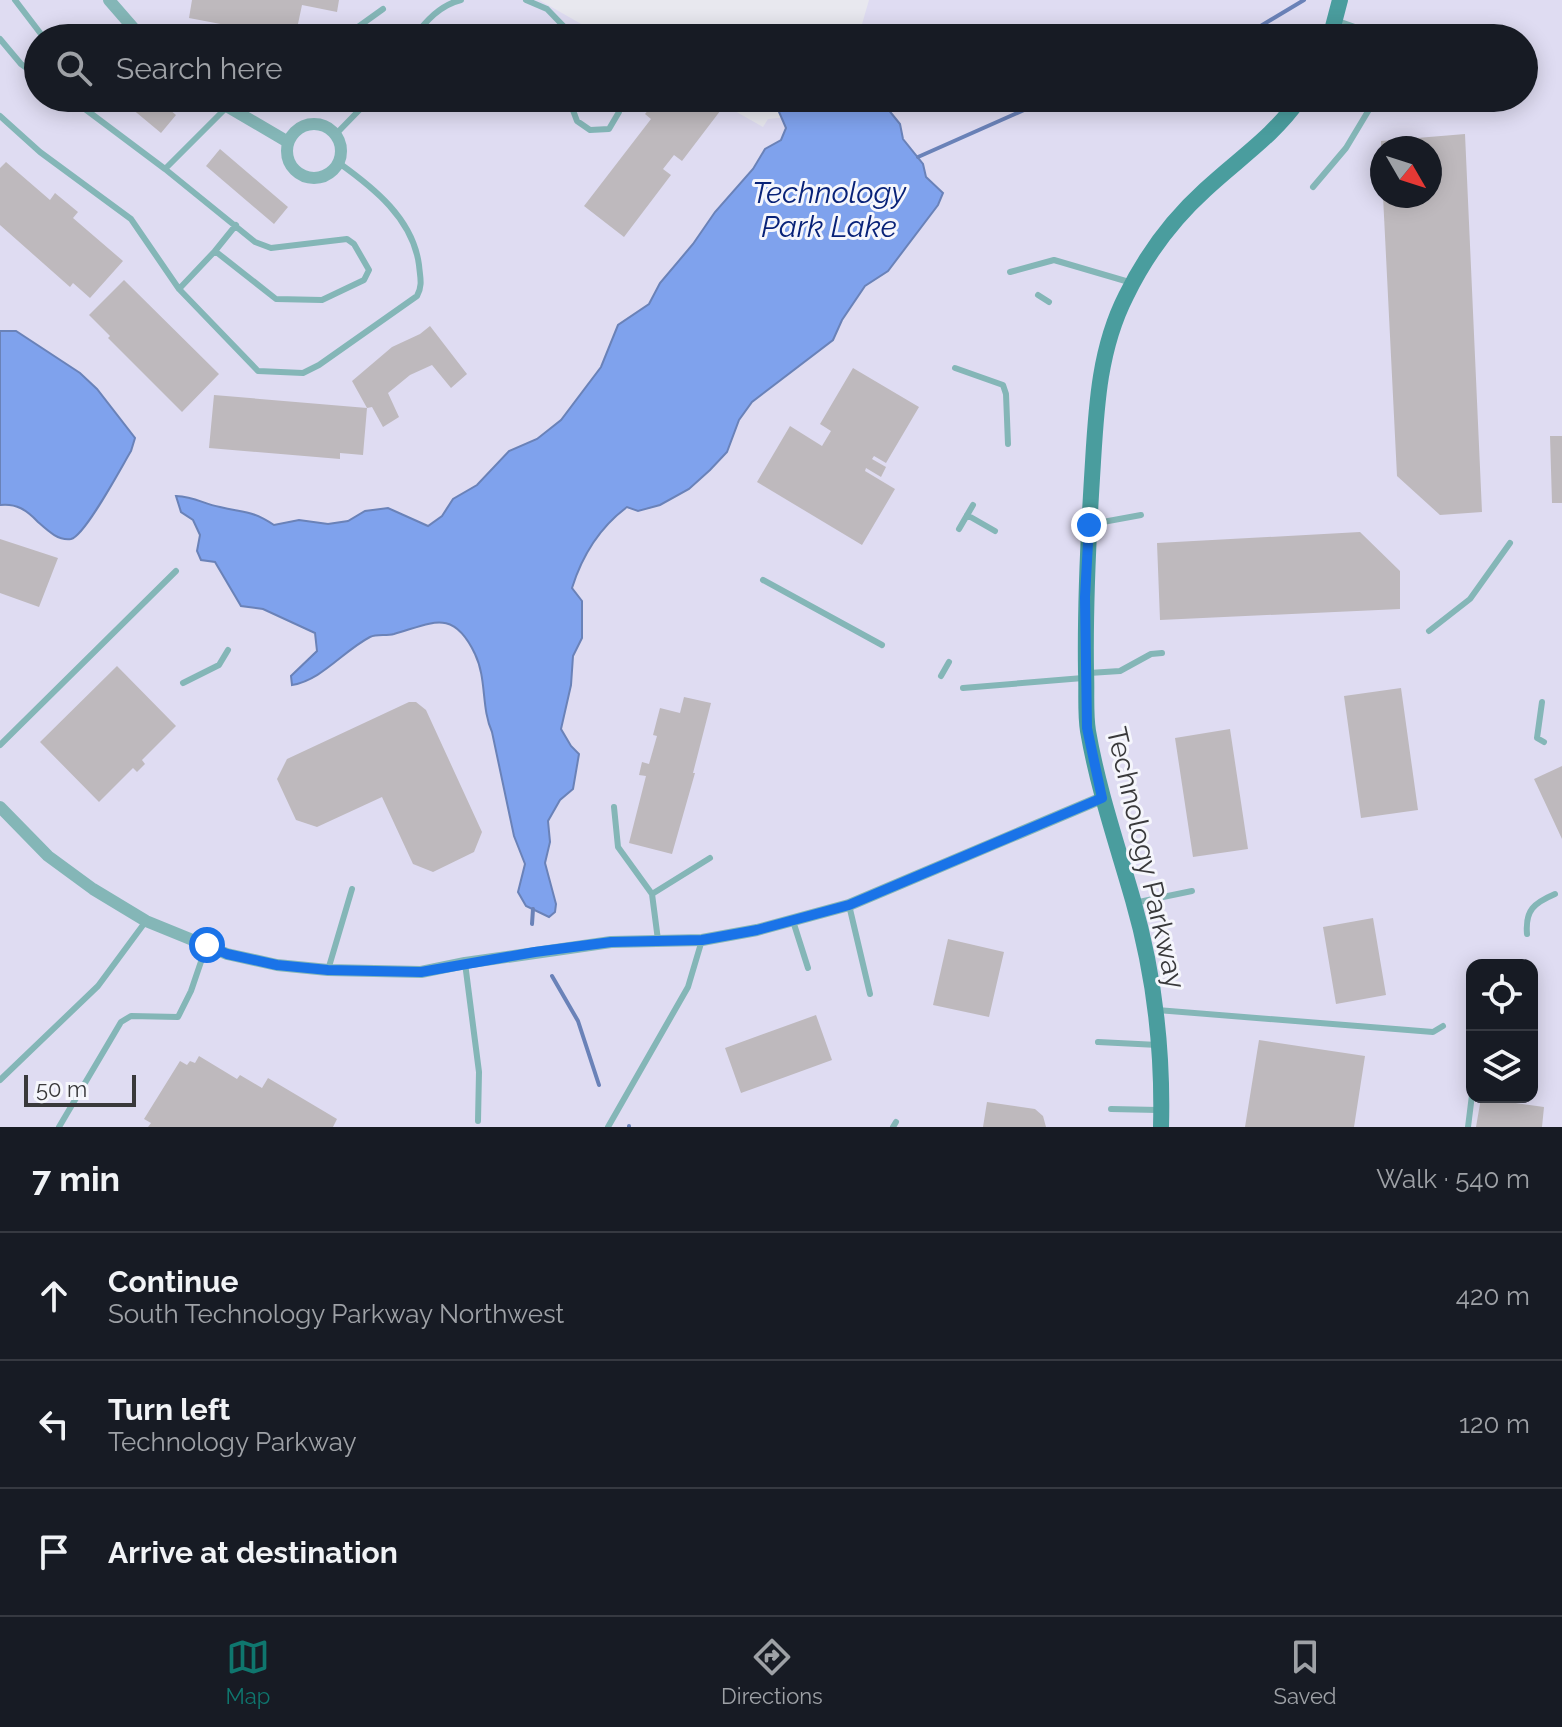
<!DOCTYPE html>
<meta charset="utf-8">
<style>
:root{--surface:#171b24;--page:#242831;--text:#f1f3f6;--muted:#9ea1a6;--line:#363941;--accent:#0f766e}
body{margin:0;font-family:Raleway,sans-serif;background:var(--page);color:var(--text)}
.controls{position:absolute;right:24px;bottom:24px;display:grid;overflow:hidden;border-radius:16px;box-shadow:0 4px 20px #0003}
.controls button{width:72px;height:72px;display:grid;place-items:center;padding:0;border:0;border-bottom:2px solid var(--line);background:var(--surface);color:var(--text);font:40px sans-serif}
.compass{position:absolute;left:1370px;top:136px;width:72px;height:72px;border-radius:50%;background:var(--surface);box-shadow:0 4px 20px #0003;rotate:129deg}
.scale{position:absolute;left:24px;bottom:20px;width:112px;box-sizing:border-box;padding-left:8px;border:4px solid #39393b;border-top:0;font-size:22px;line-height:28px;white-space:nowrap;color:#39393b;-webkit-text-stroke:6px #f5f6fc;paint-order:stroke}
.stop{position:absolute;width:24px;height:24px;margin:-18px;border:6px solid #1a73e8;border-radius:50%;background:#fff}
.stop.end{background:#1a73e8;border-color:#fff;box-shadow:0 2px 8px #0008}
.list{margin:0;padding:0;list-style:none}
h2{display:flex;justify-content:space-between;align-items:center;height:104px;margin:0;padding:0 32px;font-size:34px}
h2 small{font-size:26px;font-weight:400;color:var(--muted)}
.list li{display:grid;grid-template-columns:52px 1fr auto;gap:24px;align-items:center;box-sizing:border-box;height:128px;padding:0 32px;border-top:2px solid var(--line)}
.list b{display:block;font-size:30px;white-space:nowrap}
.list p{margin:0;font-size:26px;white-space:nowrap;color:var(--muted)}
.list em{font-size:26px;font-style:normal;color:var(--muted)}
.icon{flex:none;width:44px;height:44px;fill:none;stroke:currentColor;stroke-width:2;stroke-linecap:round;stroke-linejoin:round}
.map{position:relative;flex:none;width:1562px;height:1127px;overflow:hidden}
.search{position:absolute;background:var(--surface);box-shadow:0 4px 20px #0003;left:24px;right:24px;top:24px;height:88px;display:flex;align-items:center;gap:20px;box-sizing:border-box;padding:0 28px;border-radius:44px;color:var(--muted);font-size:30px}
.sheet{height:488px;background:var(--surface)}
nav{display:flex;justify-content:space-around;align-items:center;box-sizing:border-box;height:112px;border-top:2px solid var(--line);background:var(--surface);font-size:22px;color:var(--muted)}
nav a{display:grid;justify-items:center;gap:4px}
nav .on{color:var(--accent)}
.map>svg:first-child{display:block}
</style>
<div class="map">
<svg width="1562" height="1127" viewBox="0 0 1562 1127">
<rect width="100%" height="100%" fill="#e8e8ef"/>
<path fill="#dfdcf2" fill-rule="evenodd" d="M0,0H539L606,38H38V98H712L763,127L768,119L837,112L841,98H1524V38H858L869,0H1562V1127H0ZM1382,148H1430V196H1382ZM1472,965H1532V1097H1472Z"/>
<path fill="#7fa2ed" stroke="#6a82b8" stroke-width="2" d="M773,98H879L900,124L903,139L923,164L926,177L943,193L938,205L888,271L865,286L842,320L833,340L752,402L739,420L727,452L710,470L689,489L660,505L638,511L627,507C599,528 582,556 572,588L582,601V638L573,656L571,685L561,729L571,746L579,754L573,789L560,800L548,821L550,842L545,863L556,904L555,912L549,917L526,906L518,892L525,864L514,836L492,732C481,708 487,679 475,654C453,608 433,623 394,634C386,636 377,634 370,637C343,651 322,680 292,685L291,676L317,651L315,633L263,609L241,606L215,562L201,560L197,551L200,535L193,520L181,512L176,496C196,497 203,504 220,507C245,513 251,510 274,525L299,520L328,524L348,521L365,511L388,508L428,526L442,516L453,499L477,485L509,451L537,439L561,420L601,367L618,325L649,304L660,283L693,244L715,212L753,169L765,149L781,140L786,128Z
M0,331H16L80,373L97,389L135,438L131,451C122,466 85,536 71,539C58,541 47,530 38,522C27,510 16,503 0,505Z"/>
<g fill="none" stroke-linecap="round" stroke-linejoin="round">
<path stroke="#6a82b8" stroke-width="4" d="M1233,38L1259,27L1304,0
M918,157L1051,98
M532,924L533,909
M552,976L578,1021L599,1085
M629,1127V1126"/>
</g>
<path fill="#beb9bd" d="M192,0H339L337,12L302,5L295,38L189,18Z
M119,98H156L176,115L161,133Z
M658,98H730L682,161L674,155L663,169L671,175L624,237L584,206L651,119L645,114Z
M1465,134L1482,512L1440,515L1397,476L1383,196H1430V148H1381V141Z
M220,149L288,207L274,224L206,166Z
M6,162L50,200L55,193L78,212L73,218L123,261L90,298L73,283L70,287L0,225V168Z
M124,280L219,374L182,412L108,338L110,336L89,315Z
M430,326L467,374L451,388L432,365L410,375L388,393L399,417L383,427L372,407L367,408L363,455L340,453V459L209,448L214,395L367,408L352,381L392,347L420,334Z
M853,368L919,407L886,463L874,456L872,459L886,467L881,477L866,468L865,471L895,489L862,545L757,482L790,426L822,446L831,431L820,424Z
M1550,436H1562V503H1552Z
M1360,532L1400,571V609L1160,620L1157,543Z
M0,539L58,558L39,607L0,593Z
M117,666L176,726L142,760L145,764L137,772L133,768L99,802L40,742Z
M1401,688L1418,810L1361,818L1344,696Z
M684,697L711,703L693,773H695L672,854L629,843L646,776L639,775L642,762L649,764L657,736L653,735L660,708L680,713Z
M409,702H416L426,710L482,832L474,852L433,872L413,864L382,797L317,827L296,820L277,779L287,759Z
M1230,729L1248,849L1193,857L1175,738Z
M1562,766V839L1534,779Z
M1373,918L1386,995L1336,1004L1323,927Z
M948,939L1004,952L989,1017L933,1005Z
M816,1015L832,1060L741,1093L725,1048Z
M1259,1040L1365,1056L1354,1127H1245Z
M199,1056L237,1079L240,1075L262,1088L268,1078L337,1119L333,1127H148L151,1123L144,1119L180,1061L187,1065L190,1061L195,1063Z
M1481,1098L1544,1107L1542,1127H1476Z
M987,1102L1035,1109L1043,1116L1046,1127H983Z"/>
<g fill="none" stroke-linecap="round" stroke-linejoin="round">
<path stroke="#84b6b7" stroke-width="6" d="M15,0L44,38
M526,0L547,9L575,38
M1335,20L1369,32L1374,38
M333,38L351,32L383,9
M413,38C426,21 440,5 461,0
M0,39L21,64L38,76
M75,98L77,103L165,169L227,107L233,98
M575,98L571,105L577,121L590,130L609,129L619,112L616,98
M0,116L40,152L131,219L179,289L258,371L303,373L319,365L417,296C423,285 420,277 419,265C413,219 374,188 339,163
M336,134L371,98
M165,169L255,242L271,248L347,239L354,244L369,270L364,280L322,300L276,299L215,251L179,289
M1313,187L1346,148L1376,98
M215,251L236,225
M1010,272L1054,260L1129,282
M1038,295L1049,302
M955,368L1003,385L1006,394L1008,444
M967,515L995,531
M1092,524L1141,515
M959,529L973,505
M763,580L882,645
M1429,631L1470,599L1510,543
M1089,673L1120,671L1151,654L1162,653
M941,676L949,662
M183,683L219,665L228,650
M963,688L1083,678
M1542,702L1537,738L1544,742
M0,745L176,571
M614,807L618,847L652,894L658,940
M652,894L710,858
M1134,903L1192,891
M849,905L870,994
M793,921L808,968
M1527,934C1525,910 1534,903 1555,894
M465,963L479,1072L478,1121
M328,970L352,889
M1157,1010L1433,1032L1443,1026
M1098,1042L1158,1045
M0,1080L98,986L146,921
M1111,1109L1158,1110
M59,1127L121,1022L131,1016L178,1017L191,991L206,947
M608,1127L688,987L702,940
M893,1127L896,1122
M1468,1127L1472,1095"/>
<path stroke="#84b6b7" stroke-width="12" d="M109,0L142,38
M213,98L288,142
M287 151a27 27 0 1 1 54 0a27 27 0 1 1-54 0Z
M0,807L48,856L93,889L146,921L227,954L277,965L328,970L421,972L465,963L611,942L702,940L757,930L849,905L1102,798"/>
<path stroke="#4a9d9e" stroke-width="16" d="M1330,38L1340,0
M1161,1127C1163,1052 1154,973 1133,900C1117,844 1098,789 1088,731C1085,712 1087,691 1086,671C1085,606 1088,543 1092,478C1096,416 1097,353 1126,296C1145,257 1173,219 1205,190C1238,159 1274,136 1300,98"/>
</g>
<g fill="none" stroke-linecap="round" stroke-linejoin="round">
<path stroke="#1a73e8" stroke-width="10" d="M207,945L227,954L277,965L328,970L421,972L535,952L611,942L702,940L757,930L849,905L1102,798L1087,728L1085,597L1089,525"/>
</g>
<g text-anchor="middle" dominant-baseline="central" stroke-width="6" stroke-linejoin="round" paint-order="stroke">
<g font-size="28" fill="#39393b" stroke="#f5f6fc">
<text transform="translate(1146 858) rotate(77)">Technology Parkway</text>
</g>
<g font-size="30" font-style="italic" fill="#082278" stroke="#f5f6fc">
<text x="829" y="192">Technology<tspan x="829" dy="34">Park Lake</tspan></text>
</g>
</g>
</svg>
<div class="controls">
<button><svg class="icon" aria-label="locate" viewBox="0 0 24 24"><circle cx="12" cy="12" r="6"/><path d="M12 2v4M12 18v4M2 12h4M18 12h4"/></svg></button>
<button><svg class="icon" aria-label="layers" viewBox="0 0 24 24"><path d="M12 4l9 5-9 5-9-5zM3 14l9 5 9-5"/></svg></button>
</div>
<svg class="compass" viewBox="-18 -18 36 36"><path d="M0-13l5 13h-10z" fill="#e53935"/><path d="M0 13l5-13h-10z" fill="#9ea1a6"/></svg>
<div class="scale">50 m</div>
<div class="stop" style="left:207px;top:945px"></div>
<div class="stop end" style="left:1089px;top:525px"></div>
<div class="search"><svg class="icon" aria-label="search" viewBox="0 0 24 24"><circle cx="10" cy="10" r="6"/><path d="M15 15l6 6"/></svg>Search here</div>
</div>
<section class="sheet">
<h2>7 min<small>Walk · 540 m</small></h2>
<ul class="list">
<li><svg class="icon" aria-label="ahead" viewBox="0 0 24 24"><path d="M12 20V5M6 11l6-6 6 6"/></svg><div><b>Continue</b><p>South Technology Parkway Northwest</p></div><em>420 m</em></li>
<li><svg class="icon" aria-label="left" viewBox="0 0 24 24"><path d="M17 20v-9H6M10 6l-5 5 5 5"/></svg><div><b>Turn left</b><p>Technology Parkway</p></div><em>120 m</em></li>
<li><svg class="icon" aria-label="arrive" viewBox="0 0 24 24"><path d="M6 21V4h12l-3 4 3 4H6"/></svg><div><b>Arrive at destination</b></div></li>
</ul>
</section>
<nav>
<a class="on"><svg class="icon" aria-label="map" viewBox="0 0 24 24"><path d="M3 6l6-2 6 2 6-2v14l-6 2-6-2-6 2zM9 4v14M15 6v14"/></svg>Map</a>
<a><svg class="icon" aria-label="directions" viewBox="0 0 24 24"><path d="M12 3l9 9-9 9-9-9zM9 14v-3h6M13 9l2 2-2 2"/></svg>Directions</a>
<a><svg class="icon" aria-label="saved" viewBox="0 0 24 24"><path d="M7 4h10v16l-5-4-5 4z"/></svg>Saved</a>
</nav>
